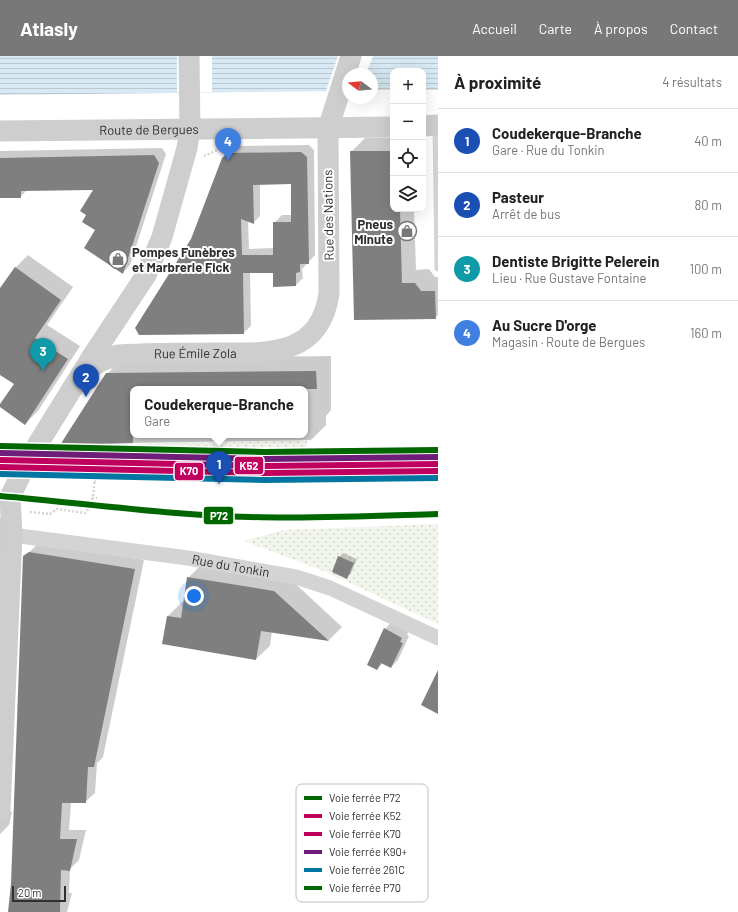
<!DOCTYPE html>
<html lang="fr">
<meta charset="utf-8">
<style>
:root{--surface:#fff;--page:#f6f6f6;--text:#222;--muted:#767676;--line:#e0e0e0;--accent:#787878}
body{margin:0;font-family:Barlow,sans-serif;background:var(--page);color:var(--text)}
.controls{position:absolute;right:12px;top:12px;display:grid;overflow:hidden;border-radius:8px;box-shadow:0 4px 16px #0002}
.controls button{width:36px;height:36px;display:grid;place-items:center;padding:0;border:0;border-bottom:1px solid var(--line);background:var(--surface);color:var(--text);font:20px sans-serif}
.compass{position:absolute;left:342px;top:12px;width:36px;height:36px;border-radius:50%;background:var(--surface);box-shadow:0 4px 16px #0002;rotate:286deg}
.scale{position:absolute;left:12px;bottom:10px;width:54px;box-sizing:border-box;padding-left:4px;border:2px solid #303030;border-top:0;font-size:11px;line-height:14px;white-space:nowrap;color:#303030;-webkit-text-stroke:3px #fff;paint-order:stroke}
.you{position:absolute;left:194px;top:540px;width:14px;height:14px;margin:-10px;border:3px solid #fff;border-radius:50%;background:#1a73e8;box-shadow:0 0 0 6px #1a73e833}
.badge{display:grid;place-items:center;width:26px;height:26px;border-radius:50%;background:var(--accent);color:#fff;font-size:13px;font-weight:700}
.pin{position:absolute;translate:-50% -33px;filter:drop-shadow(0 1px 2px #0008)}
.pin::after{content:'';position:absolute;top:21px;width:14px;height:12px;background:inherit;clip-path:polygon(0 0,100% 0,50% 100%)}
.popup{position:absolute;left:130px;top:330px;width:178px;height:52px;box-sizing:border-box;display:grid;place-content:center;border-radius:8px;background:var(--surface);filter:drop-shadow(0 1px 3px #0005);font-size:13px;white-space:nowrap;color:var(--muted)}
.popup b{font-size:15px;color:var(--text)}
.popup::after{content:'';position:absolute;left:50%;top:100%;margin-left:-8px;border:8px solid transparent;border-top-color:var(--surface)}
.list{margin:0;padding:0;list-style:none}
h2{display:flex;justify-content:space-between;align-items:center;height:52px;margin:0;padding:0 16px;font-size:17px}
h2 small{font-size:13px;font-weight:400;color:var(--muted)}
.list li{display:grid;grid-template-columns:26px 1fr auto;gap:12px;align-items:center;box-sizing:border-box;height:64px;padding:0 16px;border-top:1px solid var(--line)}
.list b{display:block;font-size:15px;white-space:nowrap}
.list p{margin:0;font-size:13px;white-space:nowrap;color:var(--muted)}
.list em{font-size:13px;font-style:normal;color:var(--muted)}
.icon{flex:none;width:22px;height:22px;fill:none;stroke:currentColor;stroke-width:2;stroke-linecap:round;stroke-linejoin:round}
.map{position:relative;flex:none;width:438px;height:856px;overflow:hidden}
header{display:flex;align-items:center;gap:24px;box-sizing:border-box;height:56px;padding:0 20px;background:var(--accent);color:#fff}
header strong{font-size:19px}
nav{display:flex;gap:22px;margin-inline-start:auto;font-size:14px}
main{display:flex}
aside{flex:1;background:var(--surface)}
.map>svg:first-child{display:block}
</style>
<header>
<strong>Atlasly</strong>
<nav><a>Accueil</a><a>Carte</a><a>À propos</a><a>Contact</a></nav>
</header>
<main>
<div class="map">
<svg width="438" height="856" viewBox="0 0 438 856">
<defs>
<pattern id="grass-dots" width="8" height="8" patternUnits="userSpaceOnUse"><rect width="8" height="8" fill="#f1f5ec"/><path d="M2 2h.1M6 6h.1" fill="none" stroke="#cfd2cb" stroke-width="1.8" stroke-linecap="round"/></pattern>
<pattern id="water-rules" width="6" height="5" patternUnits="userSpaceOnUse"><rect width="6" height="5" fill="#d8e9f3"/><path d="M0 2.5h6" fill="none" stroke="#bac8d1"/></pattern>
</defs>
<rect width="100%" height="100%" fill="#fff"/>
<path fill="url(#grass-dots)" d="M307,385V396H116L111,388Z
M438,468V568L324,515L244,485L284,474Z"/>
<path fill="url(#water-rules)" d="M0,0H438V34H423V15H393V34H372V18H348V35L0,39Z"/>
<path fill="#fff" d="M177,0H212V36H177Z
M338,0H373L366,18H348V35H326Z"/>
<path fill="#0003" fill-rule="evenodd" d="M365,82H393V153H414L416,214L429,213L435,221H438V259L435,262L355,263L351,96Z
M309,89L314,94L315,199L302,213L303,222L296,229L274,216H250L251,270L243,277L192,184L223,103L236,90ZM292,127V159H282L274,167V192L249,193L248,165L253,167L260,160V128Z
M162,92L166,98L130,209L122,217L87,159L95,133L27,134L20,141H0V95Z
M28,199L73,231L47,269L80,290L38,355L25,368L15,327L0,318V234L15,212Z
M331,300V354L326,360V369L311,384L62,388L107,318L122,303ZM133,333H305V379H133Z
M0,462H3L0,652Z
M39,487L144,504L103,701L97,707L95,737L85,746H71L69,774H86L79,804L70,813L69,837H72L67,856H9L28,772L24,501Z
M343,497L357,503L351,517L347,521L339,501Z
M202,508L288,521L342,571L329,584L272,575L270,590L256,603L163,587L168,560L182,546L184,547L188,522Z
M392,565L409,574L407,579L409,580L398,604L391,611L383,607L377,613L385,573Z
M0,747L4,754L12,756L9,769L0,778Z"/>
<path fill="#7f7f7f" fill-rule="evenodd" d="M350,95H393V153H400L402,227H415L421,235H435L436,263L354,264Z
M301,96L307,101L309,208H300V216L296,217V230L273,231V217H243L244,278L139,279L135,272L191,183L222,102L228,97ZM291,128V166H273V199H242L241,163L254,168L253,129Z
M154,99L159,107L123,218L84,192L95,174L82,166L86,159L80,155L93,134L21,135V142H0V102Z
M15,211L61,244L35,282L68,303L25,369L0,351V348L14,328L0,319V232Z
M316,315L317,333H133V387L60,389L106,317Z
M29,496L135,513L94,711H88L86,747H62L60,783H77L70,815L61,814L60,856H8L11,828L23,500Z
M338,500L354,507L347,523L332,516Z
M187,521L274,535L329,585L261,575L256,604L162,588L167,560L181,562Z
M384,572L402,582L400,586L403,587L391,612L381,607L377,614L367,609Z
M438,614V658L421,649Z"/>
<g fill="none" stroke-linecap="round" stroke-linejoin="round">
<path stroke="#d4d4d4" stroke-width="2.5" stroke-dasharray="2 2" stroke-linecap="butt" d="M204,100L220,93
M94,397H99
M94,425H98
M92,442H97
M30,456L50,458L57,453L85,457C98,445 94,407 94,389L60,390"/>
<path stroke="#d4d4d4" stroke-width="7" d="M436,72L438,212"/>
<path stroke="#d4d4d4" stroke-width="15" id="s1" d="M12,479L188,502L296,521L330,532L438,582"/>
<g stroke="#cecece" stroke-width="21">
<path d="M423,70L438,69"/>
<path id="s2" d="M0,75L393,71"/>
<path id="s3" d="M83,317L101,305L118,299C150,297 182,297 214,297C264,297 320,303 329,237L328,73L351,0"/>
<path d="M0,755L12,479L10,441L28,404L93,299L146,219L162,181L187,92L190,73L189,0"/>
</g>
<g stroke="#fff" stroke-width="9">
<path id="rail-1" d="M0,440C83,447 167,459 250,461C313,463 375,460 438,458"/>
</g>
<g stroke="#fff" stroke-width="9">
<path id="rail-2" d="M0,404L264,410L438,408"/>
</g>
<g stroke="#fff" stroke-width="9">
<path id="rail-3" d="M0,411L264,417L438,415"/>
</g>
<g stroke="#fff" stroke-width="9">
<path id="rail-4" d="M0,397L264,403L438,401"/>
</g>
<g stroke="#fff" stroke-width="9">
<path id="rail-5" d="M0,418L264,424L438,422"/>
</g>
<g stroke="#fff" stroke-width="9">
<path id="rail-6" d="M0,390L264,396L438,394"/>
</g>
<use href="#rail-1" stroke="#060" stroke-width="6"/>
<use href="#rail-2" stroke="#bf005f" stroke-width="6"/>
<use href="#rail-3" stroke="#bf005f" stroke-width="6"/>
<use href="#rail-4" stroke="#6e1e78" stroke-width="6"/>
<use href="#rail-5" stroke="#0075a1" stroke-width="6"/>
<use href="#rail-6" stroke="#060" stroke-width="6"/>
</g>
<defs>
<g id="shop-ring" transform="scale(1)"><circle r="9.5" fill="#fff" stroke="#787878" stroke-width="1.5"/><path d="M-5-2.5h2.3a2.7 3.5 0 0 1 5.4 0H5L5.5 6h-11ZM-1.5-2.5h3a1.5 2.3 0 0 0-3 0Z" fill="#787878"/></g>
</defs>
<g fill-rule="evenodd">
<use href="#shop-ring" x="407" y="175"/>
<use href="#shop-ring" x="118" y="203"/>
</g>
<g text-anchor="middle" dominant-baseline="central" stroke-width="4" stroke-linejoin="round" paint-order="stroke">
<g font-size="13" fill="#303030" stroke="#fff">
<text stroke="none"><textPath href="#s2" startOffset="149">Route de Bergues</textPath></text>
<text transform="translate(328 159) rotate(-91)">Rue des Nations</text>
<text stroke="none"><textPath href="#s3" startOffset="117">Rue Émile Zola</textPath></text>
<text stroke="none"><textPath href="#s1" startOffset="221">Rue du Tonkin</textPath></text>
</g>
<g font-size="13" font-weight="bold" fill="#303030" stroke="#fff" text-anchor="end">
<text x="393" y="168">Pneus<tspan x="393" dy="15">Minute</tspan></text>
<text x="132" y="196" text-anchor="start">Pompes Funèbres<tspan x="132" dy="15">et Marbrerie Fick</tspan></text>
</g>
</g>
<rect x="296" y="728" width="132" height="118" rx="6" fill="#fff" stroke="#c1c1c1" stroke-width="1"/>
<rect x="304" y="740" width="18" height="4" fill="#060"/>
<rect x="304" y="758" width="18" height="4" fill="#bf005f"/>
<rect x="304" y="776" width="18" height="4" fill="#bf005f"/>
<rect x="304" y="794" width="18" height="4" fill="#6e1e78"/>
<rect x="304" y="812" width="18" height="4" fill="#0075a1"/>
<rect x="304" y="830" width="18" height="4" fill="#060"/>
<g font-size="11" fill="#303030">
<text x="329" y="746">Voie ferrée P72</text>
<text x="329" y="764">Voie ferrée K52</text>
<text x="329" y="782">Voie ferrée K70</text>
<text x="329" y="800">Voie ferrée K90+</text>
<text x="329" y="818">Voie ferrée 261C</text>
<text x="329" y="836">Voie ferrée P70</text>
</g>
<g stroke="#fff" stroke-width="1.5">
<rect x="234" y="400" width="30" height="19" rx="4" fill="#bf005f"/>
<rect x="174" y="406" width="30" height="19" rx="4" fill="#bf005f"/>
<rect x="203" y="450" width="31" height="19" rx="4" fill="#060"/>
</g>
<g font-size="11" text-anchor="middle" font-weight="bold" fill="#fff">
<text x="249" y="414">K52</text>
<text x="189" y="419">K70</text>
<text x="219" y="464">P72</text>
</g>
</svg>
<div class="controls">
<button>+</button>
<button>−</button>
<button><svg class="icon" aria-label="locate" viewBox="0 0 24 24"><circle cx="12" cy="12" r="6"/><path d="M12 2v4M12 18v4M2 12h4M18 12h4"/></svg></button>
<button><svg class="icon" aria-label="layers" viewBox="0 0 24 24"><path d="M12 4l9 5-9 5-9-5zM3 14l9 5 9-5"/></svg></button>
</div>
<svg class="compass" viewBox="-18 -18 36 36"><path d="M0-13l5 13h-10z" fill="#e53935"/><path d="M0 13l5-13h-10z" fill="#767676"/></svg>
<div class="scale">20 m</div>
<div class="you"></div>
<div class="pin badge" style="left:219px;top:428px;background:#1a4fb4">1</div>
<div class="popup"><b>Coudekerque-Branche</b>Gare</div>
<div class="pin badge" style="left:86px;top:341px;background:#1a4fb4">2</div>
<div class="pin badge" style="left:43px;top:315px;background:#0f9aa8">3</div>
<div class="pin badge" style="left:228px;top:105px;background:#3f7fe0">4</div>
</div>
<aside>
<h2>À proximité<small>4 résultats</small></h2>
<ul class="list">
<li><span class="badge" style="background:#1a4fb4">1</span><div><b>Coudekerque-Branche</b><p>Gare · Rue du Tonkin</p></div><em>40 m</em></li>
<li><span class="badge" style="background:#1a4fb4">2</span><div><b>Pasteur</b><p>Arrêt de bus</p></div><em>80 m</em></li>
<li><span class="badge" style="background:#0f9aa8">3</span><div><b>Dentiste Brigitte Pelerein</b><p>Lieu · Rue Gustave Fontaine</p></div><em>100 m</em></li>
<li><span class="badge" style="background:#3f7fe0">4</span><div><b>Au Sucre D'orge</b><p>Magasin · Route de Bergues</p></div><em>160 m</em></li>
</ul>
</aside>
</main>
